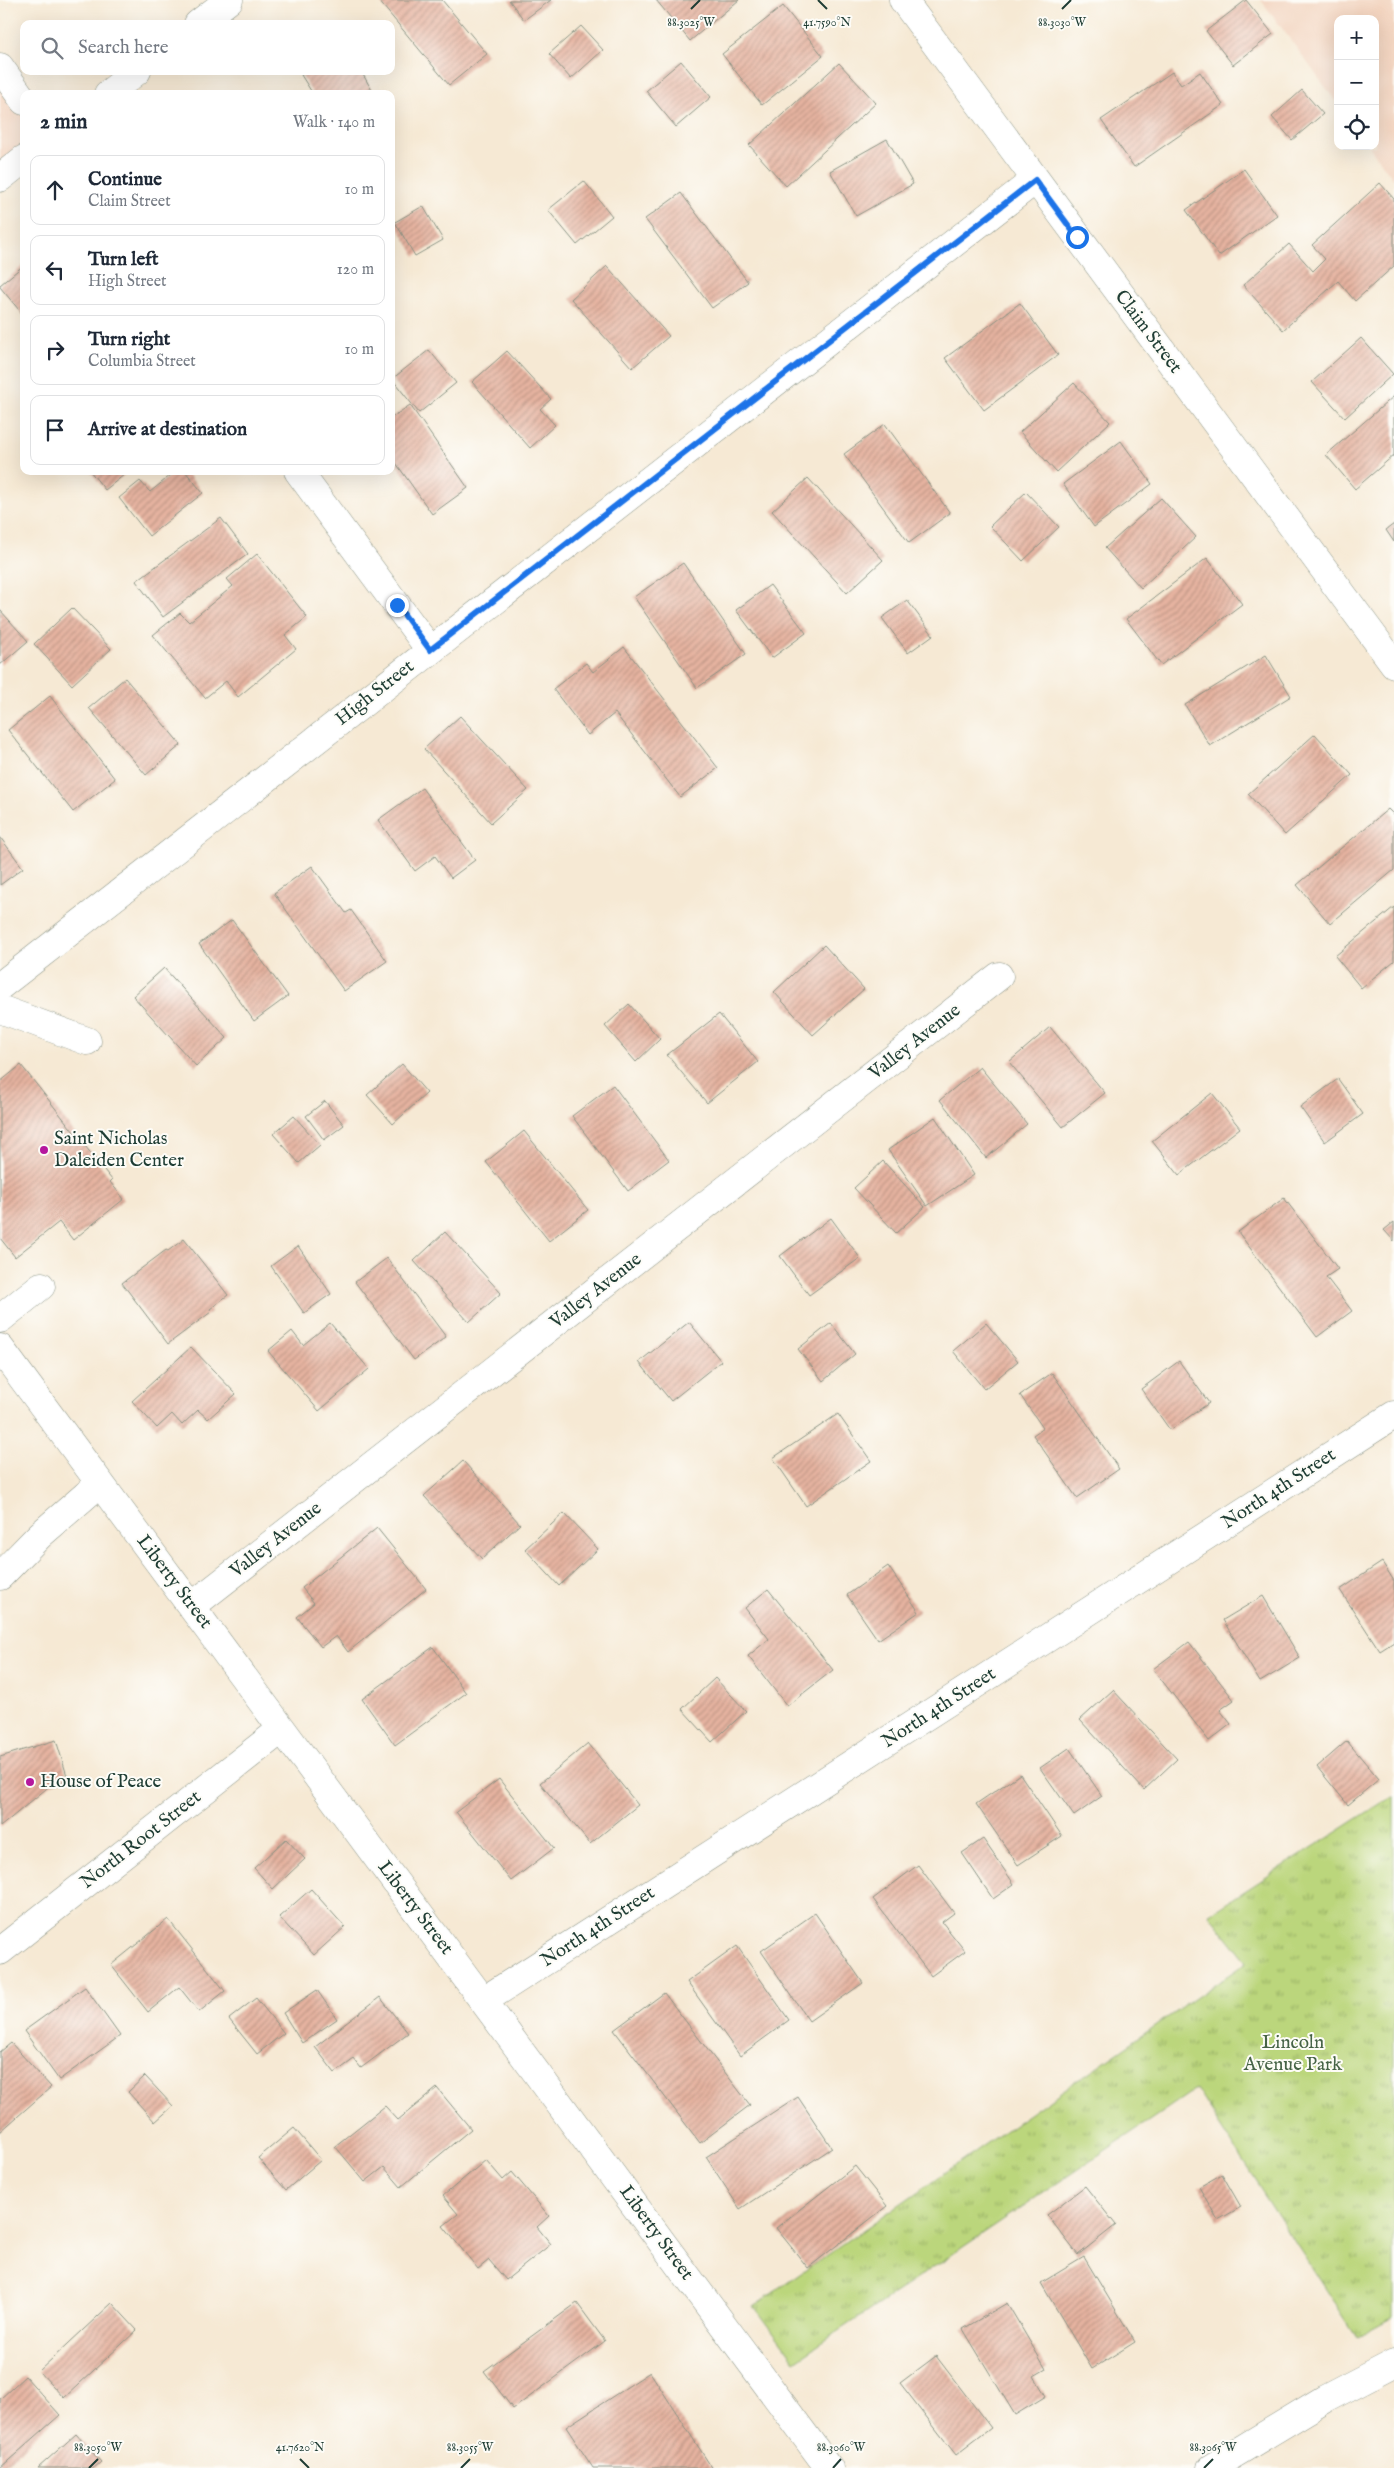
<!DOCTYPE html>
<meta charset="utf-8">
<style>
:root{--surface:#fff;--page:#f6f6f7;--text:#1f2937;--muted:#747a83;--line:#e0e1e3}
body{margin:0;font-family:"IM FELL English",serif;background:var(--page);color:var(--text)}
.controls{position:absolute;right:15px;top:15px;display:grid;overflow:hidden;border-radius:10px;box-shadow:0 5px 20px #0002}
.controls button{width:45px;height:45px;display:grid;place-items:center;padding:0;border:0;border-bottom:1px solid var(--line);background:var(--surface);color:var(--text);font:25px sans-serif}
.stop{position:absolute;width:15px;height:15px;margin:-11px;border:4px solid #1a73e8;border-radius:50%;background:#fff}
.stop.end{background:#1a73e8;border-color:#fff;box-shadow:0 1px 5px #0008}
.list{margin:0;padding:0;list-style:none}
h2{display:flex;justify-content:space-between;align-items:center;height:65px;margin:0;padding:0 20px;font-size:21px}
h2 small{font-size:16px;font-weight:400;color:var(--muted)}
.list li{display:grid;grid-template-columns:32px 1fr auto;gap:15px;align-items:center;box-sizing:border-box;height:70px;margin:0 10px 10px;padding:0 10px;border:1px solid var(--line);border-radius:10px}
.list b{display:block;font-size:19px;white-space:nowrap}
.list p{margin:0;font-size:16px;white-space:nowrap;color:var(--muted)}
.list em{font-size:16px;font-style:normal;color:var(--muted)}
.icon{flex:none;width:28px;height:28px;fill:none;stroke:currentColor;stroke-width:2;stroke-linecap:round;stroke-linejoin:round}
.map{position:relative;flex:none;width:1394px;height:2468px;overflow:hidden}
.search{position:absolute;background:var(--surface);box-shadow:0 5px 20px #0002;left:20px;top:20px;width:375px;height:55px;display:flex;align-items:center;gap:12px;box-sizing:border-box;padding:0 18px;border-radius:10px;color:var(--muted);font-size:19px}
.panel{position:absolute;background:var(--surface);box-shadow:0 5px 20px #0002;left:20px;top:90px;width:375px;height:385px;border-radius:10px}
.map>svg:first-child{display:block}
</style>
<div class="map">
<svg width="1394" height="2468" viewBox="0 0 1394 2468">
<defs>
<pattern id="grass-tufts" width="24" height="20" patternUnits="userSpaceOnUse" patternTransform="scale(1.25)"><rect width="24" height="20" fill="#bbd67b"/><path d="M3 7l-1-3M5 7V3M7 7l1-3M15 17l-1-3M17 17v-4M19 17l1-3" fill="none" stroke="#97af66"/></pattern>
<pattern id="building-hatch" width="6" height="6" patternUnits="userSpaceOnUse" patternTransform="scale(1.25)"><rect width="6" height="6" fill="#e6b3a0"/><path d="M-1 1l2-2M0 6l6-6M5 7l2-2" fill="none" stroke="#ba9383"/></pattern>
</defs>
<rect width="100%" height="100%" fill="#fdfcf7"/>
<filter id="ink" filterUnits="userSpaceOnUse"><feTurbulence type="fractalNoise" baseFrequency=".02" numOctaves="2"/><feDisplacementMap in="SourceGraphic" scale="10" xChannelSelector="R" yChannelSelector="G"/><feConvolveMatrix kernelMatrix="1 2 1 2 8 2 1 2 1" color-interpolation-filters="sRGB"/></filter>
<filter id="wash" filterUnits="userSpaceOnUse"><feTurbulence type="fractalNoise" baseFrequency=".0096" numOctaves="4" result="noise"/><feDisplacementMap in="SourceGraphic" scale="20" xChannelSelector="R" yChannelSelector="G"/><feGaussianBlur stdDeviation="1.12" result="paint"/><feColorMatrix in="noise" values="0 0 0 0 0 0 0 0 0 0 0 0 0 0 0 0 0 1.4 0 .05"/><feComposite in="paint" operator="in"/></filter>
<g filter="url(#wash)">
<rect width="100%" height="100%" fill="#f6e9d4"/>
<path fill="#f3d4bf" d="M1261,0H1394V180L1369,146H1375V19H1338V104Z
M0,66L24,96V145L0,164Z"/>
<path fill="url(#grass-tufts)" stroke="#6d8a58" d="M1394,1795V2317L1357,2337L1196,2089L795,2361L754,2306L1247,1962L1209,1914Z"/>
<g id="blocks">
<path fill="url(#building-hatch)" d="M378,0H442L487,54L449,85Z
M509,0H551L524,20Z
M656,0H739L690,41Z
M1246,0L1273,34L1233,65L1206,31Z
M783,6L823,56L762,105L722,54Z
M581,26L603,50L571,79L549,54Z
M681,61L711,97L676,127L646,91Z
M839,63L876,103L786,186L749,145Z
M308,71H361L374,94H313L301,75Z
M1172,72L1181,85L1200,72L1223,105L1134,167L1101,120Z
M1302,90L1323,114L1292,140L1272,117Z
M887,139L913,184L856,216L830,171Z
M1244,169L1277,215L1219,256L1186,210Z
M584,181L612,216L577,245L548,210Z
M1380,183L1394,199V266L1355,301L1338,281L1283,330L1243,285L1289,244L1313,271L1325,259L1312,245Z
M681,193L748,282L712,308L645,219Z
M423,206L443,240L415,256L395,222Z
M24,265V316L0,287V285Z
M607,266L669,336L632,368L571,299Z
M1020,303L1058,355L984,410L945,358Z
M1361,338L1393,374L1345,418L1312,382Z
M429,350L456,383L419,413L392,379Z
M507,351L551,399L540,409L555,425L530,448L472,382Z
M1074,383L1110,422L1056,472L1020,432Z
M1394,396V455L1355,489L1326,455Z
M410,405L468,488L432,514L391,456V418Z
M885,424L950,513L909,543L844,454Z
M1121,441L1152,484L1094,527L1063,484Z
M90,471H129L105,490Z
M176,471H185L203,493L149,536L119,498L140,481L150,492Z
M808,478L883,560L847,593L772,511Z
M1026,492L1059,527L1023,561L990,526Z
M1161,498L1196,537L1141,588L1105,548Z
M221,518L248,554L163,617L136,581Z
M1394,524V542L1386,530Z
M257,554L307,617L285,635L296,649L238,697L226,681L205,698L153,635L180,613L189,622L233,586L227,579Z
M1207,558L1242,604L1161,665L1126,619Z
M683,563L746,654L697,688L634,597Z
M770,585L806,633L772,658L736,610Z
M907,600L933,635L908,653L882,618Z
M72,608L111,649L72,685L34,644Z
M0,610L28,641L0,665Z
M624,647L718,768L680,797L615,713L588,735L553,689L586,663L593,672Z
M1266,655L1291,696L1210,746L1185,705Z
M125,678L181,745L146,775L89,708Z
M50,696L115,779L73,812L8,730Z
M460,716L528,790L491,823L424,749Z
M1315,734L1352,775L1285,835L1248,794Z
M422,788L475,860L451,878L435,856L415,871L378,820Z
M1388,809L1394,815V870L1330,924L1297,885Z
M0,837L23,868L0,885Z
M312,866L346,913L351,910L387,961L344,991L274,893Z
M1394,907V961L1361,988L1335,956Z
M232,920L288,996L254,1021L199,944Z
M824,945L864,989L813,1035L774,992Z
M164,968L227,1038L196,1066L133,996Z
M629,1004L660,1039L636,1062L605,1026Z
M719,1014L758,1062L707,1103L667,1055Z
M1050,1027L1105,1093L1063,1127L1009,1062Z
M402,1064L427,1093L393,1124L367,1095Z
M21,1065L112,1180L110,1182L124,1199L73,1240L59,1222L15,1257L0,1238V1082Z
M980,1067L1027,1124L986,1158L940,1100Z
M1338,1079L1363,1114L1325,1142L1300,1107Z
M613,1085L669,1160L628,1191L572,1116Z
M1212,1093L1240,1128L1179,1175L1152,1141Z
M325,1101L344,1125L324,1140L306,1116Z
M294,1116L320,1145L299,1163L273,1134Z
M935,1117L974,1175L927,1206L888,1150Z
M524,1131L588,1210L549,1241L486,1162Z
M883,1161L925,1207L896,1233L854,1188Z
M1284,1198L1338,1269L1326,1277L1352,1311L1317,1337L1238,1232Z
M831,1218L860,1258L809,1295L780,1256Z
M1394,1222V1241L1384,1230Z
M445,1232L501,1293L469,1322L414,1261Z
M184,1239L228,1295L210,1309L211,1312L168,1344L122,1283L166,1250L168,1251Z
M298,1246L331,1294L304,1313L271,1266Z
M387,1258L446,1337L414,1360L355,1282Z
M689,1322L721,1361L671,1401L639,1362Z
M330,1323L369,1369L319,1411L268,1351L292,1331L303,1345Z
M831,1323L855,1354L823,1381L798,1349Z
M986,1323L1018,1361L984,1389L953,1351Z
M191,1347L236,1394L208,1419L198,1410L182,1425L172,1414L157,1428L132,1401Z
M1179,1361L1209,1403L1170,1430L1141,1389Z
M1052,1373L1119,1469L1077,1498L1033,1435L1043,1428L1020,1395Z
M838,1414L871,1461L806,1506L773,1458Z
M463,1461L520,1524L482,1559L424,1496Z
M564,1513L598,1549L559,1586L525,1549Z
M377,1528L426,1589L348,1652L336,1636L321,1647L297,1617L314,1603L302,1588Z
M1382,1562L1394,1581V1642L1380,1651L1340,1590Z
M888,1566L919,1612L878,1640L847,1595Z
M768,1589L833,1670L787,1706L748,1656L769,1639L745,1608Z
M1263,1596L1300,1658L1260,1682L1223,1620Z
M1189,1642L1234,1700L1220,1710L1231,1724L1209,1741L1153,1669Z
M433,1647L466,1693L395,1745L362,1699Z
M715,1678L746,1711L712,1742L682,1709Z
M1113,1690L1177,1759L1144,1790L1080,1720Z
M56,1740L68,1779L52,1784L0,1827V1757Z
M1347,1741L1379,1779L1348,1805L1317,1767Z
M588,1743L638,1805L590,1844L540,1783Z
M1069,1748L1102,1796L1074,1816L1040,1768Z
M1020,1774L1062,1836L1018,1865L976,1804Z
M499,1779L554,1848L511,1881L456,1812Z
M286,1839L305,1859L273,1889L254,1868Z
M983,1839L1014,1884L993,1899L962,1853Z
M918,1865L954,1913L942,1922L965,1951L931,1976L873,1899Z
M311,1889L345,1927L314,1955L279,1917Z
M815,1913L863,1983L809,2021L761,1951Z
M168,1919L225,1991L199,2012L179,1987L148,2012L111,1965Z
M737,1946L789,2020L740,2056L687,1982Z
M85,1987L120,2036L59,2080L24,2031Z
M317,1990L337,2019L302,2043L283,2013Z
M664,1993L750,2105L700,2143L614,2030Z
M380,1997L408,2033L361,2068L354,2059L335,2073L315,2047Z
M256,1998L284,2033L257,2054L229,2019Z
M11,2043L51,2087L0,2132V2052Z
M145,2076L173,2106L155,2122L128,2092Z
M437,2088L471,2129L401,2187L384,2167L365,2182L335,2146L385,2106L398,2120Z
M798,2097L832,2148L740,2209L706,2157Z
M294,2128L321,2160L286,2190L258,2158Z
M486,2160L503,2180L512,2172L549,2216L537,2227L551,2244L506,2280L489,2260L478,2269L443,2226L458,2214L443,2196Z
M855,2166L887,2206L808,2268L776,2228Z
M1222,2174L1241,2207L1218,2220L1199,2187Z
M1085,2186L1116,2225L1078,2255L1047,2215Z
M1084,2257L1135,2342L1092,2369L1041,2283Z
M112,2303L137,2330L64,2398L39,2371Z
M577,2303L605,2341L513,2409L484,2371Z
M1007,2303L1046,2369L1034,2376L1046,2396L1015,2415L963,2329Z
M936,2356L991,2428L956,2455L900,2383Z
M650,2372L712,2468H593L566,2427Z
M25,2376L60,2415L0,2468V2399Z
M76,2434L101,2462L94,2468H38Z"/>
</g>
</g>
<g filter="url(#ink)">
<use href="#blocks" fill-opacity="0" stroke="#8a9384" stroke-width="1"/>
<g fill="none" stroke-linecap="round" stroke-linejoin="round">
<g stroke="#8a9384" stroke-width="29">
<path id="minor" d="M903,0L1394,664
M198,24L229,0
M0,67L24,101
M108,94L137,71
M0,178L24,159
M298,471L430,650
M0,986L1035,180
M0,1009L87,1041
M0,1319L41,1286
M0,1348L829,2468
M0,1576L40,1535L100,1483
M192,1606L999,976
M0,1951L282,1729
M483,2001L1394,1415
M1211,2468L1325,2399L1394,2363"/>
</g>
<use href="#minor" stroke="#fff" stroke-width="28"/>
</g>
</g>
<g fill="none" stroke-linecap="round" stroke-linejoin="round" filter="url(#ink)">
<path stroke="#1a73e8" stroke-width="6" d="M397,605L430,650L1035,180L1077,237"/>
</g>
<path fill="none" stroke="#1f3d34" stroke-width="2" d="M818,0L827,9M691,9L700,0M1062,9L1071,0M300,2459L309,2468M89,2468L98,2459M461,2468L470,2459M833,2468L841,2459M1204,2468L1213,2459"/>
<g fill="#b5179e" stroke="#fdfcf7" stroke-width="2">
<circle cx="44" cy="1150" r="5"/>
<circle cx="30" cy="1782" r="5"/>
</g>
<g text-anchor="middle" dominant-baseline="central" stroke-width="4" stroke-linejoin="round" paint-order="stroke">
<g font-size="19" fill="#1f3d34" stroke="#fdfcf7">
<text transform="translate(1148 332) rotate(53)">Claim Street</text>
<text transform="translate(375 693) rotate(-38)">High Street</text>
<text transform="translate(915 1042) rotate(-38)">Valley Avenue</text>
<text transform="translate(596 1291) rotate(-38)">Valley Avenue</text>
<text transform="translate(1279 1489) rotate(-33)">North 4th Street</text>
<text transform="translate(276 1540) rotate(-38)">Valley Avenue</text>
<text transform="translate(174 1582) rotate(53)">Liberty Street</text>
<text transform="translate(939 1708) rotate(-33)">North 4th Street</text>
<text transform="translate(141 1840) rotate(-38)">North Root Street</text>
<text transform="translate(415 1908) rotate(53)">Liberty Street</text>
<text transform="translate(598 1927) rotate(-33)">North 4th Street</text>
<text transform="translate(656 2233) rotate(54)">Liberty Street</text>
</g>
<g font-size="19" fill="#1f3d34" stroke="#fdfcf7" text-anchor="start">
<text x="54" y="1139">Saint Nicholas<tspan x="54" dy="22">Daleiden Center</tspan></text>
<text x="40" y="1782">House of Peace</text>
</g>
<g font-size="19" fill="#466346" stroke="#fdfcf7">
<text x="1293" y="2043">Lincoln<tspan x="1293" dy="22">Avenue Park</tspan></text>
</g>
</g>
<g font-size="12" text-anchor="middle" fill="#1f3d34" stroke="#fdfcf7" stroke-width="4" stroke-linejoin="round" paint-order="stroke">
<text x="691" y="26">88.3025°W</text>
<text x="827" y="26">41.7590°N</text>
<text x="1062" y="26">88.3030°W</text>
<text x="98" y="2451">88.3050°W</text>
<text x="300" y="2451">41.7620°N</text>
<text x="470" y="2451">88.3055°W</text>
<text x="841" y="2451">88.3060°W</text>
<text x="1213" y="2451">88.3065°W</text>
</g>
</svg>
<div class="controls">
<button>+</button>
<button>−</button>
<button><svg class="icon" aria-label="locate" viewBox="0 0 24 24"><circle cx="12" cy="12" r="6"/><path d="M12 2v4M12 18v4M2 12h4M18 12h4"/></svg></button>
</div>
<div class="stop" style="left:1077px;top:237px"></div>
<div class="stop end" style="left:397px;top:605px"></div>
<div class="search"><svg class="icon" aria-label="search" viewBox="0 0 24 24"><circle cx="10" cy="10" r="6"/><path d="M15 15l6 6"/></svg>Search here</div>
<section class="panel">
<h2>2 min<small>Walk · 140 m</small></h2>
<ul class="list">
<li><svg class="icon" aria-label="ahead" viewBox="0 0 24 24"><path d="M12 20V5M6 11l6-6 6 6"/></svg><div><b>Continue</b><p>Claim Street</p></div><em>10 m</em></li>
<li><svg class="icon" aria-label="left" viewBox="0 0 24 24"><path d="M17 20v-9H6M10 6l-5 5 5 5"/></svg><div><b>Turn left</b><p>High Street</p></div><em>120 m</em></li>
<li><svg class="icon" aria-label="right" viewBox="0 0 24 24"><path d="M7 20v-9h11M14 6l5 5-5 5"/></svg><div><b>Turn right</b><p>Columbia Street</p></div><em>10 m</em></li>
<li><svg class="icon" aria-label="arrive" viewBox="0 0 24 24"><path d="M6 21V4h12l-3 4 3 4H6"/></svg><div><b>Arrive at destination</b></div></li>
</ul>
</section>
</div>
